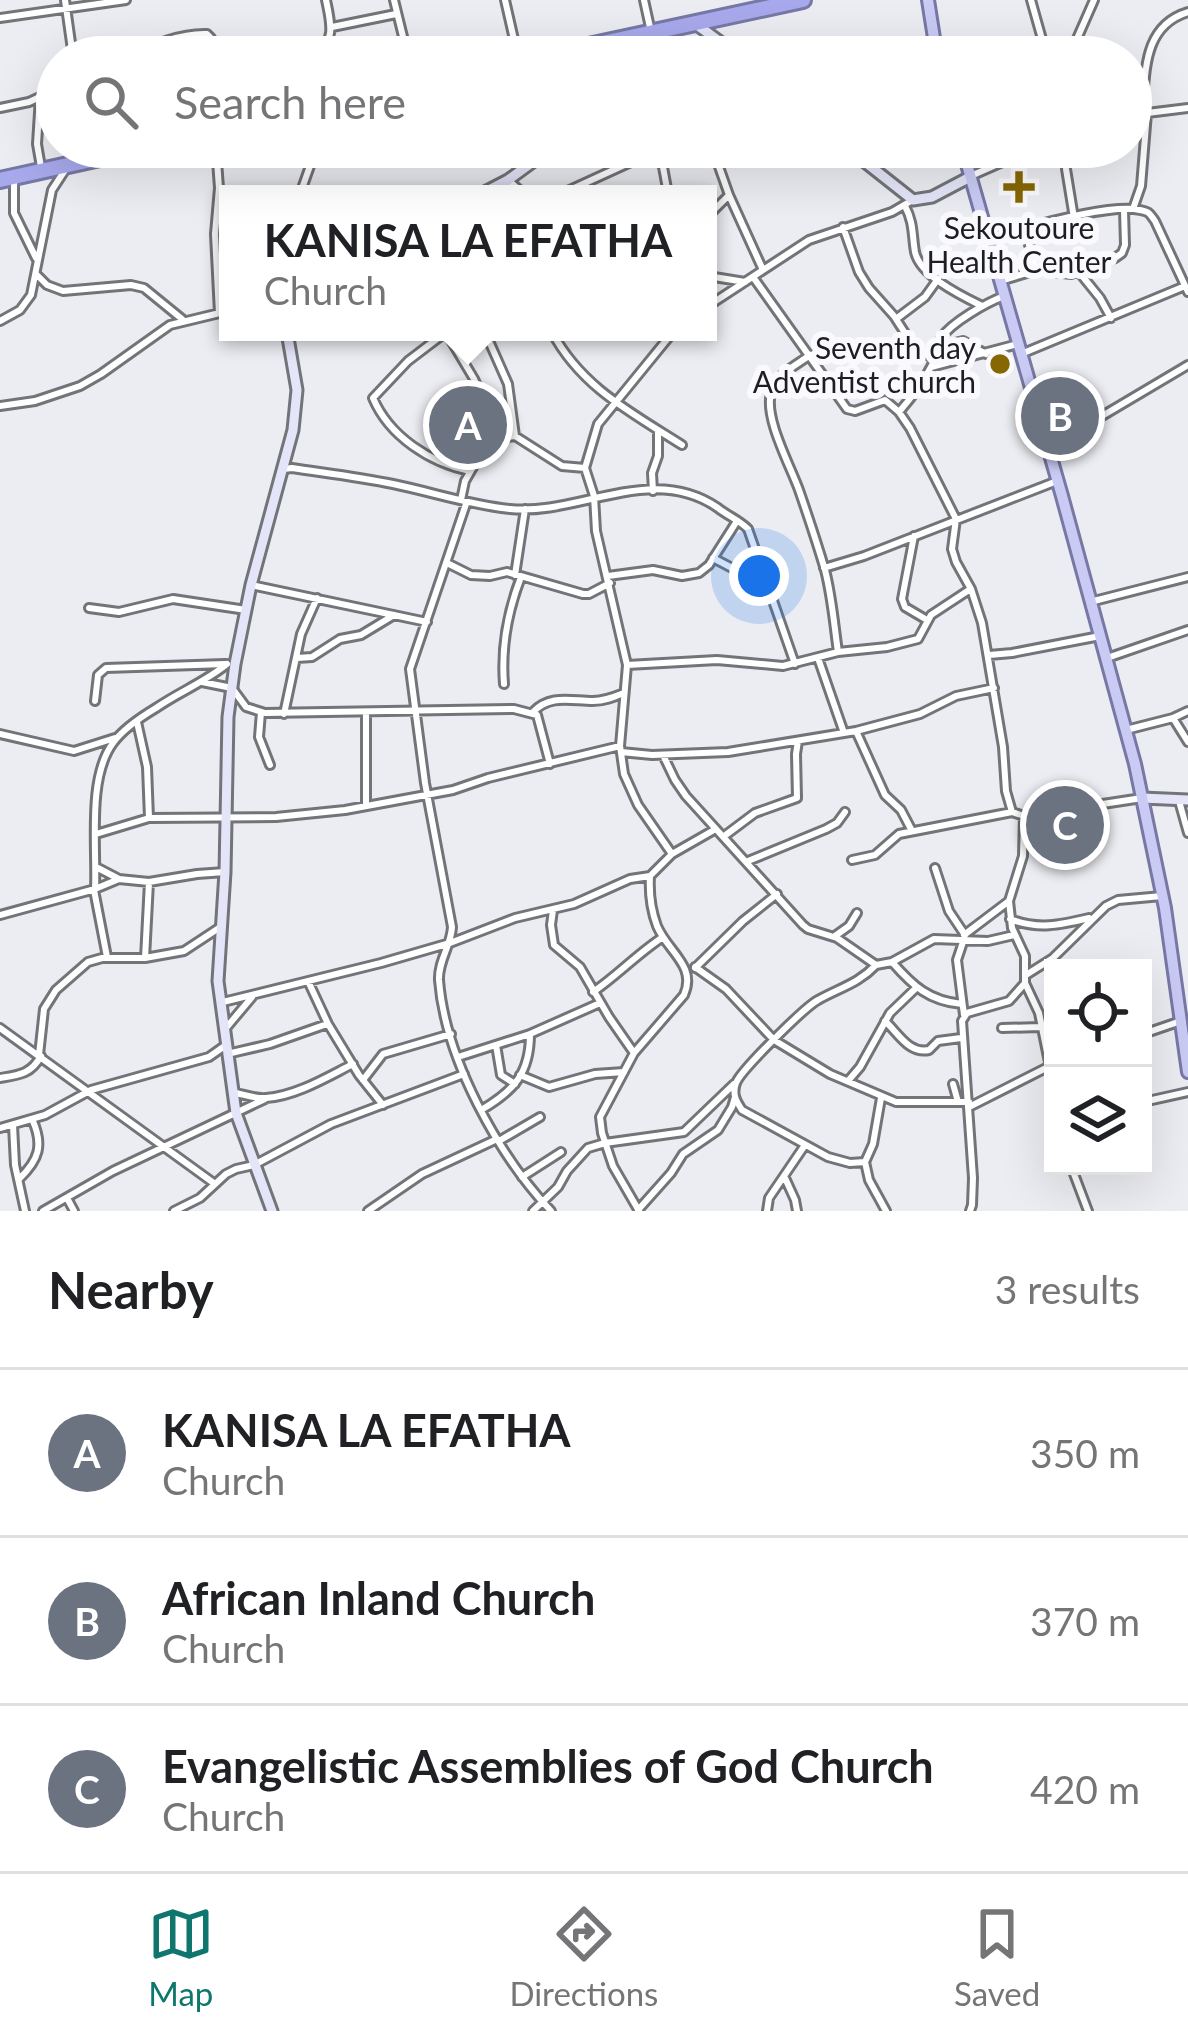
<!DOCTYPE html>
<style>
:root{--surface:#fff;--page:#f2f2f2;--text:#202124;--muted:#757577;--line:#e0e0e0;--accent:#0f766e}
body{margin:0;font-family:Lato,sans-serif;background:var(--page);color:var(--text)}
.controls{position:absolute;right:36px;bottom:36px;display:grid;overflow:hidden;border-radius:0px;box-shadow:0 12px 48px #0002}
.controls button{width:108px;height:108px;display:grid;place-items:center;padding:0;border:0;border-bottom:3px solid var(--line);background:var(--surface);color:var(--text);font:60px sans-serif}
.you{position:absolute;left:759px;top:576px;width:42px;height:42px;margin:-30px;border:9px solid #fff;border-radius:50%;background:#1a73e8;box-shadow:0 0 0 18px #1a73e833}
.badge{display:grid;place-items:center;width:78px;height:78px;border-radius:50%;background:var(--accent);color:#fff;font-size:39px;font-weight:700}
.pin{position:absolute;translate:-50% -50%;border:6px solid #fff;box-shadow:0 3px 12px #0006}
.popup{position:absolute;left:219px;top:185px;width:498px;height:156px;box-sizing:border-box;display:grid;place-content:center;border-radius:0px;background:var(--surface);filter:drop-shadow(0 3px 9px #0005);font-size:39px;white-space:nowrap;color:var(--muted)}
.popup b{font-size:45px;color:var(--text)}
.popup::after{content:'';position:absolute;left:50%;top:100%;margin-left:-24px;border:24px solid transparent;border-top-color:var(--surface)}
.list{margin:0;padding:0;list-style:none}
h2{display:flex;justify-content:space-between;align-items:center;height:156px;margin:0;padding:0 48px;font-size:51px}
h2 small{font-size:39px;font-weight:400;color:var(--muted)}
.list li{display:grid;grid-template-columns:78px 1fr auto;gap:36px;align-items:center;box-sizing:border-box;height:168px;padding:0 48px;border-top:3px solid var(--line)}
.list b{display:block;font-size:45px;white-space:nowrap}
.list p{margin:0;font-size:39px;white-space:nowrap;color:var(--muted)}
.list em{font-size:39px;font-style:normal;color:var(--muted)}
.icon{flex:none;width:66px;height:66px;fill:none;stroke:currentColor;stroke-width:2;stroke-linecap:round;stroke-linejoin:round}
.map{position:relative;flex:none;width:1188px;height:1211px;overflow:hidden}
.search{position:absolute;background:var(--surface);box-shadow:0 12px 48px #0002;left:36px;right:36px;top:36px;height:132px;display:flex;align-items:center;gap:30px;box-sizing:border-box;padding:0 42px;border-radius:66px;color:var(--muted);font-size:45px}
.sheet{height:660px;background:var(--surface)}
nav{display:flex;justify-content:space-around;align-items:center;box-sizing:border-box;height:168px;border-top:3px solid var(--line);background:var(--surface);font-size:33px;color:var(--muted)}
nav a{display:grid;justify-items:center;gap:6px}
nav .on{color:var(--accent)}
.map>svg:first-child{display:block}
</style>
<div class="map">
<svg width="1188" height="1211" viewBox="0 0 1188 1211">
<rect width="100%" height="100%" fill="#ecedf2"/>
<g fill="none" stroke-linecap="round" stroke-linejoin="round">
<g stroke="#737478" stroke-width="12">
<path id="street" d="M65,0L73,57
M394,0L408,57
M505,0L518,57
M644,0L651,32
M1031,0L1047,57
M0,18L126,0
M332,27L396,14
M126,57C151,46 179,33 207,34L211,38L209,57
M315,57C336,40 331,24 326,0
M1069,57L1094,0
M40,97L37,144L41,167
M0,108L29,102L57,89
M1142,113C1146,73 1142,26 1188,12
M1131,115L1188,108
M216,147L219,188L215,234L219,313
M712,147L729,195L763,270
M355,154L356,147
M1066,169L1074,218
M973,175L1037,147
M14,180V213L36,258
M508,180L524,194
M300,194L310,166
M561,194L655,151L663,167L668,194
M905,206C914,223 912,235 915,252C920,276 962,296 982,306
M1133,209L1141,186L1147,113
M708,216L729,195
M843,227L859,272L869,288L894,316L912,344L935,360
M1024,229L1037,270
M988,239C1021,229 1108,203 1140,210C1150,212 1149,213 1155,221L1188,292
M1079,272L1100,298L1111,318
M36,274L47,285L63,291L131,285L144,288L182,319
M708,276L745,282
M753,277L847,409L855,411L885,400L899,412L910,428L956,519L952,549L956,562L971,589L982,623L1003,747L1006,791L1012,812L1024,816L1142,798
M1000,281L1037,270L1071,274L1115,258L1122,253L1125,245L1124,210
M708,306L809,240L892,212L911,201
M896,319L925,297L938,279
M0,321L20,310L31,295L52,190L67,167
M446,332L408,361L373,398C389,436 430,463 470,471
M446,332L474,379L488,409L492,434L500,438L515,436
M485,332L508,384L515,436L562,466L585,468
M552,332C581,387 632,413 682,445
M937,347L963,341L986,354
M1021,354L1185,286
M810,355C795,366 776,374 771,393C764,418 790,465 799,490C808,516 817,543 825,570C832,597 834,624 838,652
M931,367L1018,344
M0,406L35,401L80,386L101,374L170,325L228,311
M899,412C912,397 923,383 932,365C936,356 935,347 941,338C952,322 986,303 1004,296
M1049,440L1097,419L1188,365
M283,469L292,468C325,473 359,477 393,484C432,492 470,505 510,509C579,516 652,462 718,508C728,516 739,520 748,529L795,664
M653,491L652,473L658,456V430
M461,500L465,481L492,434
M466,504L410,669L425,783L452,927C451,946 438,961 439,980C445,1058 498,1155 551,1211
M914,536L902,599L905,607L927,620
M713,558L732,568L762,569
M447,563L471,575L490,576L507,572L583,594H589L610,583
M824,568L864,556L1057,481
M515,575L525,509
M608,576L653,570L682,576L699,573L709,565L737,521
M251,585L427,622
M1090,602L1188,577
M89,608L119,612L173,599L246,610
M989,655L1012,653L1100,636
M297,658L312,657L340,639L361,635L394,615
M818,658L844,733
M1107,658L1188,630
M627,665L717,660L783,666L838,652L887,647L918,639L931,615L969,590
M202,682L232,688L246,707L265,713L514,709L537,715L550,764
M504,684C501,646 507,613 521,577
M95,701L98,675L106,668L225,664
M261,712L259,737L270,765
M533,712C550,694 571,701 593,701C604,701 614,697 624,693
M366,713V805
M284,714L301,634L317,598
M1173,718L1188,742
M137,722L147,767L149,818
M1126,730L1173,718L1188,711
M856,731L885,795L901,810L912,831
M0,734L74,751L115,738
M621,752L652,755L728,752L856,731L920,714L956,696L994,688
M663,755L675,780L686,796L803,925L808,929L837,938L876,965L892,962L934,939L988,941L1014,935
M1179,801L1188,833
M96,834L149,818L276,817L345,810L453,790L488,778L620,746
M723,837L755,813L797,798L796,754L798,741
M672,854L638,805L624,774L620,746L627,665L596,531L594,496L585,468L598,424L673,332
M852,860L875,855L899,834L1012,812
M748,861L826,829L837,823L845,812
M96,867L119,879
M935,868L949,911L965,935
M95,889C97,847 87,778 113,743C123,729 141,717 156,708C179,692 205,682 227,664
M94,890L107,957
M553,910L551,925L554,945L580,967L609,1017L634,1053
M0,915L95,889L119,879L149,882L197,874L225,872
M1010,919C1038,930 1060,925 1089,918
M964,935L1009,901
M835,936L849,926L857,913
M145,958L149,882
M892,962C913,986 929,1001 962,1004
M876,965C858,984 839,988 818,1000C805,1007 741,1070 736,1083C732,1094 736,1101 742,1110L828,1157L850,1163L865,1162L873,1144L881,1098
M695,967L726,989L774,1040L830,1074L896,1102H969
M695,968L743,921L777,894
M1026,975L1053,958L1106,906L1118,900L1162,896
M308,981L328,1024L359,1075L383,1105
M1025,983L1039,1013L1053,1082
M593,992C618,975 637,954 663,937
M223,1002L381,963L450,943L515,918L574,904L630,879L650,876
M964,1015L957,960L964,939
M885,1021C899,1034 909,1054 929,1050L938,1041L961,1038
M0,1028L215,1184
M226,1028L252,997
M1002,1028L1041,1027
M1143,1034L1178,1022
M496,1045L501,1075L515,1084
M227,1054L270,1044L327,1024
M39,1055L44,1009L56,990L88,962L102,958H145L184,951L222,926
M458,1057L530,1034L600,1003
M520,1075L549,1087L595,1074L624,1072
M0,1078C19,1075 31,1074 41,1056
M363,1080L383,1054L451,1034
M848,1081L860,1067L890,1013L916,988
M953,1084L958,1102
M236,1093C245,1095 256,1099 266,1098C296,1096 327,1077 353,1064
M1143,1102L1188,1092
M971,1106L1050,1066
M481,1110C514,1091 530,1073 530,1034
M13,1125L15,1165L25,1211
M0,1128L45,1115L91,1090L209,1057L226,1045
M499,1141L540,1117
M865,1162L869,1180L886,1211
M1071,1166L1088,1211
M522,1177L561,1152
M785,1178L795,1200L797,1211
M19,1179C39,1160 44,1145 32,1119
M67,1198L74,1211
M638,1210L671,1173L683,1154L718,1130L732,1107L735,1097
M43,1211L113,1171L265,1099
M174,1211L200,1198L226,1174L236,1169L254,1165L331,1124L464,1074
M368,1211L422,1174L497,1139
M533,1211L558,1187L567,1171L588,1148L605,1143L684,1132L734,1084
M639,1211L613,1166L602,1133L600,1117L634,1053L684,995C697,966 668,952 657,926C651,910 649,893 650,876L672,854L714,830
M767,1211L769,1198L805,1145
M970,1211L972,1205L973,1178L962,1021L967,1013L1009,1001L1025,983V956L1012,928L1009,901L1023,856L1024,817"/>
</g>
<g stroke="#737478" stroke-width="15">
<path id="secondary" d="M697,25L741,57
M846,147L913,200L932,197L970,177
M481,194L508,180L553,147
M1142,798L1188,800
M272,1211L236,1113L218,981L225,872L228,717L235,664L251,585L293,430L297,390L287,332"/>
</g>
<g stroke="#7778a4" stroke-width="16">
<path id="primary" d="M928,0L937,57
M962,147L1062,496L1135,764L1165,908L1188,1072"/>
</g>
<g stroke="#7778a4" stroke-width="20">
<path id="highway" d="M537,57L803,0
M0,180L150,147"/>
</g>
<use href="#street" stroke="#fff" stroke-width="6"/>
<use href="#secondary" stroke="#e5e5f9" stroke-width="9"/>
<use href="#primary" stroke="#cacbf4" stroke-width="10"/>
<use href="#highway" stroke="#a7a9ec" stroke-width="14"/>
</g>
<g fill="#876702" stroke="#fafafe" stroke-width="4.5">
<path d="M1013 169h12v12h12v12h-12v12h-12v-12h-12v-12h12z"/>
<circle cx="1000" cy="364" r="12"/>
</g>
<g text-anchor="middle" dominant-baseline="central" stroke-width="12" stroke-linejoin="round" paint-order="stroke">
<g font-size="30" fill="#1d1e1f" stroke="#fafafe">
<text x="1019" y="227">Sekoutoure<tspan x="1019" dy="34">Health Center</tspan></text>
<text x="976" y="347" text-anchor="end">Seventh day<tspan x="976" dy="34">Adventist church</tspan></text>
</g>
</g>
</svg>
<div class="controls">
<button><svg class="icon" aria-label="locate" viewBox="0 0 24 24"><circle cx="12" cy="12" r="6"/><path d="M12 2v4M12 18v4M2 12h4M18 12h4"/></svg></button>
<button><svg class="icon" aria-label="layers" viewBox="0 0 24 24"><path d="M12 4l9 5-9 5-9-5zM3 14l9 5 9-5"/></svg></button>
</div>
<div class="you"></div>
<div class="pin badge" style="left:468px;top:425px;background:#6b7280">A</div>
<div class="popup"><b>KANISA LA EFATHA</b>Church</div>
<div class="pin badge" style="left:1060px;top:416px;background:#6b7280">B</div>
<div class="pin badge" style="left:1065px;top:825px;background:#6b7280">C</div>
<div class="search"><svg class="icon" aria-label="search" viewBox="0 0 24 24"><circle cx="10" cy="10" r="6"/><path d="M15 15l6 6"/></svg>Search here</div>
</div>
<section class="sheet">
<h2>Nearby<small>3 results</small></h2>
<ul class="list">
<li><span class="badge" style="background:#6b7280">A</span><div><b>KANISA LA EFATHA</b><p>Church</p></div><em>350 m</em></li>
<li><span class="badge" style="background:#6b7280">B</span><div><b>African Inland Church</b><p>Church</p></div><em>370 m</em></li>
<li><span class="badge" style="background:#6b7280">C</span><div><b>Evangelistic Assemblies of God Church</b><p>Church</p></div><em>420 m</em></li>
</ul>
</section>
<nav>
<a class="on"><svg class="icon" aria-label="map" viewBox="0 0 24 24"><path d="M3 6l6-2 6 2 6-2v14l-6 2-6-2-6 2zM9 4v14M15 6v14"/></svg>Map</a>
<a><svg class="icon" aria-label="directions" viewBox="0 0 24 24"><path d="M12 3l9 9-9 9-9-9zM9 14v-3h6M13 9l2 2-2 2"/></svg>Directions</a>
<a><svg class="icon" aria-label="saved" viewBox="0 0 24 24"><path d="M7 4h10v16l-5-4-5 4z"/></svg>Saved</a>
</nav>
